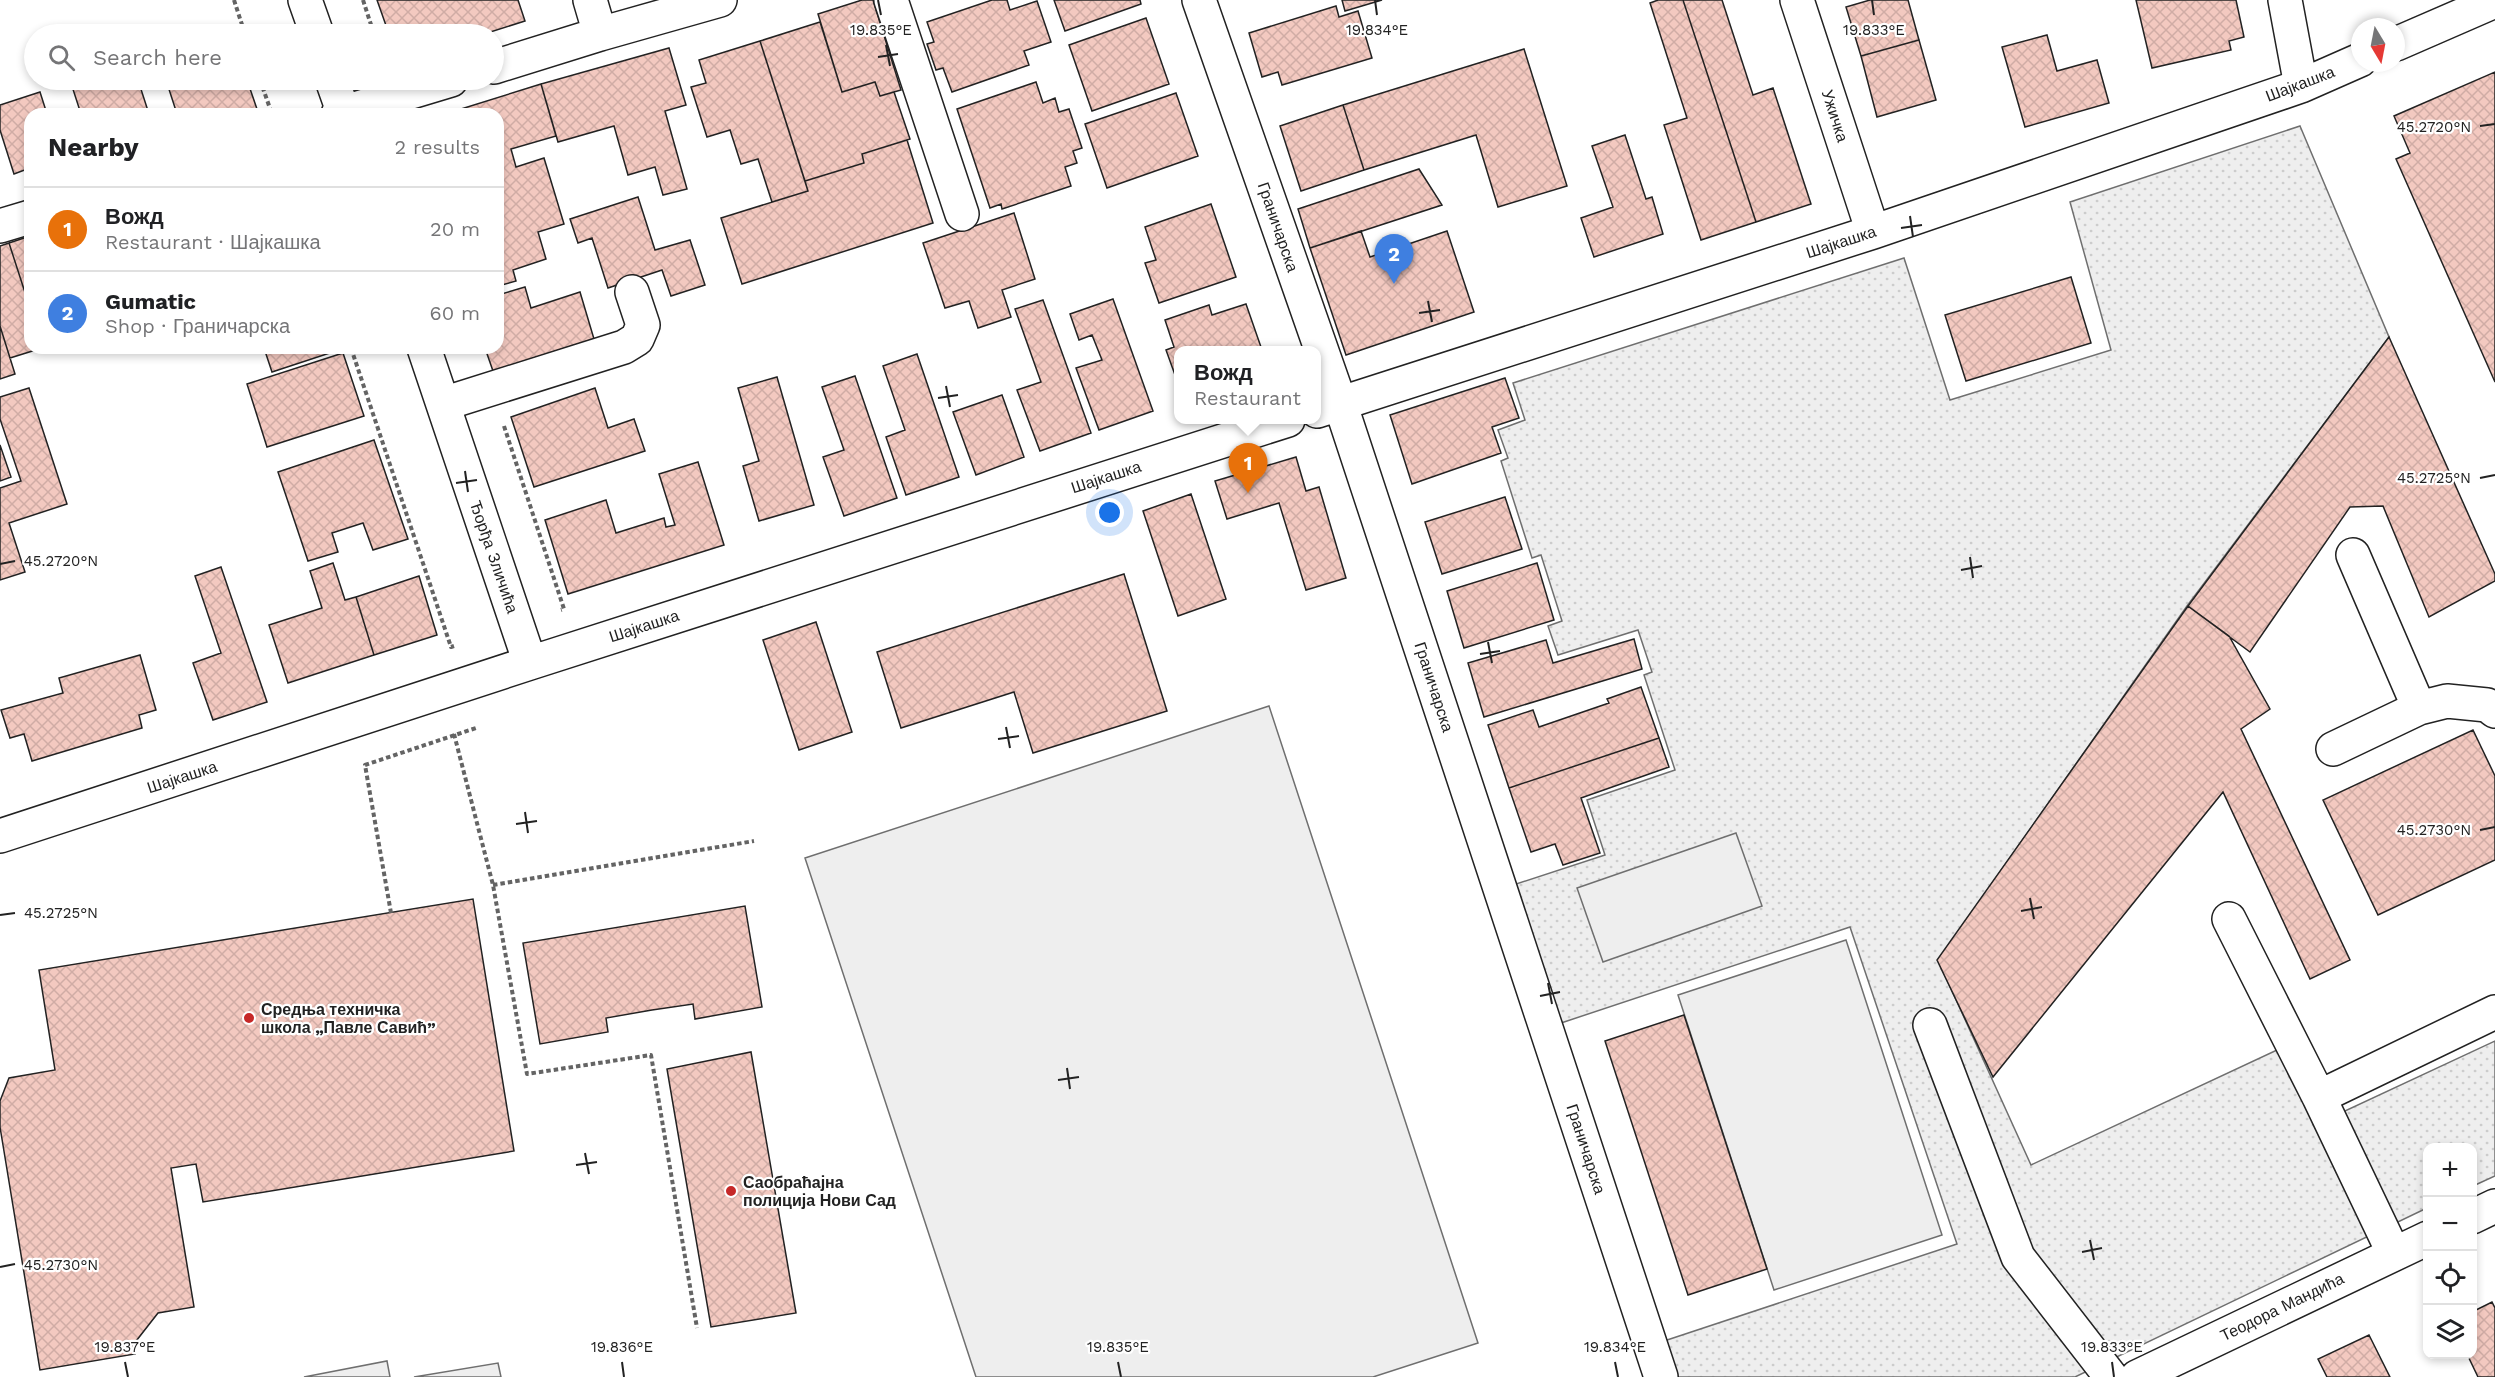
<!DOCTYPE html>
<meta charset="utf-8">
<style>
:root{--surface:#fff;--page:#f6f6f6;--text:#202124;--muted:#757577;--line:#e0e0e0;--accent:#db2777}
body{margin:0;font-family:"Work Sans",sans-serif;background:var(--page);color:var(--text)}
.controls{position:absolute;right:18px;bottom:18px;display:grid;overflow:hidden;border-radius:12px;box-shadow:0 3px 9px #0003}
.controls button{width:54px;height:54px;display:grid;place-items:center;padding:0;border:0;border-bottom:2px solid var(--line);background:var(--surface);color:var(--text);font:30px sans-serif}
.compass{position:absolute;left:2351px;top:18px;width:54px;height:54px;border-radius:50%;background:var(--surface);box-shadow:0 3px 9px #0003;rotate:170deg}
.you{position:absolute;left:1110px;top:513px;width:21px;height:21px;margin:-15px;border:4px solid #fff;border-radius:50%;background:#1a73e8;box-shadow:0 0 0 9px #1a73e833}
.badge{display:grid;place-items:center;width:39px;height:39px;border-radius:50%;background:var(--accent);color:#fff;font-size:20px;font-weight:700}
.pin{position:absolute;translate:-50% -50px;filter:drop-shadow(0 2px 3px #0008)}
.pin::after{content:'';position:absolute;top:32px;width:21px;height:18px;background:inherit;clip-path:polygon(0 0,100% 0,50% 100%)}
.popup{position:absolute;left:1174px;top:346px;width:147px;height:78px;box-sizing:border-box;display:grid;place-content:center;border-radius:12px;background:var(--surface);filter:drop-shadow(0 2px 4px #0005);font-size:20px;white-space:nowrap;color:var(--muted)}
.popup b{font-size:22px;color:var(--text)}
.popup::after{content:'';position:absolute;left:50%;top:100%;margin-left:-12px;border:12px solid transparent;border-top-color:var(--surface)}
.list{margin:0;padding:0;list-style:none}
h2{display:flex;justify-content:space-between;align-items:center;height:78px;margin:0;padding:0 24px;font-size:26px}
h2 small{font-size:20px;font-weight:400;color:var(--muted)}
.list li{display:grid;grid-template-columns:39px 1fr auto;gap:18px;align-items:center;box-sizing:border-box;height:84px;padding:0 24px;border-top:2px solid var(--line)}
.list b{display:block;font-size:22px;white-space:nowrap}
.list p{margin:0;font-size:20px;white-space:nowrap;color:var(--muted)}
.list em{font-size:20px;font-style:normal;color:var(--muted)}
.icon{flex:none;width:33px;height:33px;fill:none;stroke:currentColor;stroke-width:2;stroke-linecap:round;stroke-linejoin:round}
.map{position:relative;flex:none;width:2495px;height:1377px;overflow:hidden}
.search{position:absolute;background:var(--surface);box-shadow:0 3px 9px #0003;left:24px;top:24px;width:480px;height:66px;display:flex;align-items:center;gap:15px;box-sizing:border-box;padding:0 21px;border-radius:33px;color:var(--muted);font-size:22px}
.panel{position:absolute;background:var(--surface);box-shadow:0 3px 9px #0003;left:24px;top:108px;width:480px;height:246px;border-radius:18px}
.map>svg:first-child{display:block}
</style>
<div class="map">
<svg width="2495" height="1377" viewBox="0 0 2495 1377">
<defs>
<pattern id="grass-dots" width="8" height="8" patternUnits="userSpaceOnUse" patternTransform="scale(1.5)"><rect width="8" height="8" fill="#eee"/><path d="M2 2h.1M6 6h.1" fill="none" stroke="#ccc" stroke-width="1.8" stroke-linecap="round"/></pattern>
<pattern id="building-cross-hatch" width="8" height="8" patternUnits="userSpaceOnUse" patternTransform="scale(1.5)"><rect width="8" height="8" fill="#f3c9c0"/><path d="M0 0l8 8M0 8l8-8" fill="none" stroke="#d0aca5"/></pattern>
</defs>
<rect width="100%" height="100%" fill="#fff"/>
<path fill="url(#grass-dots)" stroke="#6f6f6f" stroke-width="1.5" d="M2300,126L2389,337L2187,606L1938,960L2031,1165L2294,1042L2330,1118L2495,1041V1176L2473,1186L2472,1148H2428L2427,1208L2075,1377H1670L1658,1343L1957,1244L1850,927L1555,1025L1507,887L1605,855L1587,800L1675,770L1644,675L1652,672L1638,630L1558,655L1548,626L1562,621L1541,555L1532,558L1501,461L1508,458L1498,430L1525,420L1513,383L1904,258L1950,400L2111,350L2070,202Z"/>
<path fill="#eee" stroke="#6f6f6f" stroke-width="1.5" d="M1269,706L1478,1343L1373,1377H976L805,858Z
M1736,833L1762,906L1603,962L1577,888Z
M1846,940L1942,1235L1774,1290L1678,995Z
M387,1361L390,1377H304Z
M498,1363L501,1377H414Z"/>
<path fill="url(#building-cross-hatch)" stroke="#222" stroke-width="1.5" d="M377,0H518L525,21L484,34H389Z
M862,0H873L901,90L880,96L875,82L842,92L818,14Z
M992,0H1007L1010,10L1037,1L1051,42L1024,51L1029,65L952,92L943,68L936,70L927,44L934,42L927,22Z
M1054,0H1140L1141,4L1065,31Z
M1342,0H1382L1345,11Z
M1658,0H1683L1756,222L1701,240L1664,125L1687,118L1650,3Z
M1683,0H1722L1753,95L1773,88L1811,204L1756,222Z
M1870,0H1908L1919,40L1861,56L1846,7Z
M2136,0H2236L2244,37L2229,41L2231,50L2152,68Z
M1336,6L1339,17L1358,11L1372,58L1282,85L1278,72L1262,77L1249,33Z
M1146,18L1169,84L1092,111L1069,45Z
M820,22L842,92L875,82L880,96L894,92L910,139L862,154L864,163L805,181L760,41Z
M2047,35L2057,71L2097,60L2109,103L2025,127L2002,47Z
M1919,40L1936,100L1877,117L1861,56Z
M760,41L808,191L772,202L758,159L741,164L730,130L707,137L691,87L706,83L699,60Z
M669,48L686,105L665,111L687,189L663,195L655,167L628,175L614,126L558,142L541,84Z
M1524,49L1567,186L1498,207L1476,135L1364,170L1343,105Z
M2495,72V382L2396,159L2410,153L2394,116Z
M70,80H138L149,114H81Z
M166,80H247L258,112L177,114Z
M1036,82L1043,103L1055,98L1059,112L1069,109L1082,148L1073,151L1077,163L1065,167L1071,186L1002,209L1001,204L990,208L957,109Z
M541,84L556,136L511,149L516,167L544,158L564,224L538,232L546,259L513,270L516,281L498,286V114H445Z
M40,92L47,114H30V168L14,174L0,130V105Z
M1176,93L1198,156L1107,188L1085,124Z
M1343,105L1364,170L1301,191L1280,126Z
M1625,135L1646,199L1652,197L1663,234L1594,257L1581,218L1613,207L1592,146Z
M907,140L933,223L742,284L721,218L808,191L805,181L864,163L862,154Z
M1419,169L1442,205L1310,248L1298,209Z
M638,197L655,250L690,240L705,285L671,296L662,270L608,288L592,238L578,243L570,219Z
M1211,204L1236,277L1159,303L1145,263L1156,260L1145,227Z
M1014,213L1035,279L1002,290L1011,317L978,328L969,301L945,308L923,243Z
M1361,231L1370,257L1447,231L1474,312L1346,355L1310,248Z
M30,236V308L9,243Z
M9,243L30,308V348H42L10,358L0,326V246Z
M2071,277L2091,343L1966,381L1945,315Z
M525,287L531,308L580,292L594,339L493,371L485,348H498V295Z
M1113,299L1153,411L1099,430L1076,368L1102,360L1092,335L1079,340L1070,314Z
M1043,300L1091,433L1040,451L1017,390L1041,382L1015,309Z
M1246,304L1262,350H1179V386L1166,350L1174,347L1165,320L1209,305L1212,315Z
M0,326L15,374L0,379Z
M2389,337L2495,574V581L2429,617L2383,506L2350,507L2250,652L2188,606Z
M264,348H342V349L272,372Z
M343,353L364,416L267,447L247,384Z
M917,354L959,477L906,495L886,437L905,430L883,366Z
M855,376L897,498L844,516L823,457L844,450L822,387Z
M777,377L814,505L759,521L743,466L759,461L738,388Z
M1505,378L1519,418L1492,427L1501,453L1412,484L1390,415Z
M29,388L67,504L9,523L25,572L0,580V488L21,481L0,419V397Z
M595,388L608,428L634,419L645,451L534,487L511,417Z
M1002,395L1024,457L976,475L953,412Z
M374,440L408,539L373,550L363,523L332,533L338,552L308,561L278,472Z
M0,445L11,477L0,481Z
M1296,457L1306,491L1319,487L1346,578L1306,590L1279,503L1227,519L1215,481Z
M698,462L724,545L568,594L545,520L606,500L616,533L664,518L666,527L675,525L659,474Z
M1191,494L1226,599L1178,616L1143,511Z
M1505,497L1522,549L1442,574L1425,522Z
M333,563L345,600L356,597L374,655L288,683L269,625L322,608L310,571Z
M1537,563L1554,620L1464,648L1447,591Z
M221,567L267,702L213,720L193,663L221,653L195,576Z
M1124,574L1167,711L1033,753L1014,692L901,728L877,652Z
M419,576L437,635L374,655L356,597Z
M2188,606L2229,636L2270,709L2241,729L2350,960L2310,979L2223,792L1993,1077L1937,960Z
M816,622L852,732L799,750L763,640Z
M1634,639L1642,669L1484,717L1468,663L1546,640L1553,663Z
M140,655L156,710L139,715L142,728L32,761L24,734L10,738L1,710L63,693L59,678Z
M1641,687L1659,738L1509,788L1488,725L1533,710L1539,727L1609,703L1607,699Z
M2473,730L2495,776V860L2378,915L2323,800Z
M1659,738L1669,767L1581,798L1600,853L1563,865L1555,844L1531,852L1509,788Z
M473,899L514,1151L203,1202L196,1164L171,1168L194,1307L158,1313L133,1345L135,1354L40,1370L0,1127V1101L9,1078L55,1070L39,970Z
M745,906L762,1007L695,1019L693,1004L652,1010L606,1018L608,1032L540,1044L523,943Z
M1684,1015L1767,1269L1688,1295L1605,1041Z
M751,1052L796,1313L711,1327L667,1069Z
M2492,1302L2495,1308V1377H2478L2467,1354H2472V1312Z
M2369,1335L2390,1377H2327L2318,1359Z"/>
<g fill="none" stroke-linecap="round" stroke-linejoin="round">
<g stroke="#222" stroke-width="36">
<path id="minor" d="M305,0L317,34
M891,0L962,214
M1199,0L1340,403L1661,1377
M1797,0L1873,232
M2285,0L2301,86
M600,34L720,0
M2396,44L2495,1
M494,67L600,34L590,0
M332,80L344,114
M338,114L451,80
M0,226L30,217
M424,348L530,663
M443,404L624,347L637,339L643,325L632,292
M1317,411L1873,232L2301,86L2360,60
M2353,555L2419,708
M2333,749L2419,708L2447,701L2487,705L2495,711
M0,836L530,663L1288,420
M2229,919L2319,1097
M1930,1025L2018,1257L2111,1377
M2472,1217L2495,1206
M2394,1254L2319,1097L2495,1012
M2137,1377L2428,1238"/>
</g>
<path stroke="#646464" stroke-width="4" stroke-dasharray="4.5 3" stroke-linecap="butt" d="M234,0L245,34
M363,0L374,34
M260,80L272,114
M351,348L451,647L454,646
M504,426L564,609L561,610
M454,734L493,885L527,1074L651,1055L697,1328
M493,885L754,841
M391,913L365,765L476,728"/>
<use href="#minor" stroke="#fff" stroke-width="33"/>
</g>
<path fill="none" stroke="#222" stroke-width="2" d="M878,0L881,15M1375,0L1377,15M1872,0L1874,15M886,45L890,66M878,57L898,54M2480,126L2495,124M1910,216L1913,237M1901,228L1922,225M1428,301L1432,322M1419,313L1440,310M946,386L950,407M938,398L958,395M465,471L468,492M2480,478L2495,475M456,483L477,480M1970,557L1973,578M0,564L15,561M1961,570L1982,566M1488,642L1492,663M1480,654L1500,651M1006,727L1010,748M998,739L1019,736M525,812L528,833M516,824L537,821M2480,830L2495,827M2030,898L2034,919M2021,911L2042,907M0,915L15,913M1548,983L1552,1004M1540,996L1560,992M1067,1068L1070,1089M1058,1080L1079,1077M585,1153L589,1174M576,1165L597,1162M2090,1240L2094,1260M2082,1252L2102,1248M0,1267L15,1264M125,1362L128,1377M622,1362L624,1377M1118,1362L1121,1377M1615,1362L1618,1377M2112,1362L2114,1377"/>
<g fill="#c62828" stroke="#fff" stroke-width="2">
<circle cx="249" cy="1018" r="6"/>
<circle cx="731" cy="1191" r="6"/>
</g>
<g text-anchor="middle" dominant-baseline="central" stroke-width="4.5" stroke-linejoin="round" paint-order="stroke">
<g font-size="16" fill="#222" stroke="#fff">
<text transform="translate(2300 84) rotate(-21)">Шајкашка</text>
<text transform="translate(1835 116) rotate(72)">Ужичка</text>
<text transform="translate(1278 227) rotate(71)">Граничарска</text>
<text transform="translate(1841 242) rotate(-18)">Шајкашка</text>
<text transform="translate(1106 477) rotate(-18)">Шајкашка</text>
<text transform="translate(494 557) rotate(71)">Ђорђа Зличића</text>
<text transform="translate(644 626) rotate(-18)">Шајкашка</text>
<text transform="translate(1434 687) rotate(72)">Граничарска</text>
<text transform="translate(182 777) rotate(-18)">Шајкашка</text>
<text transform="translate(1586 1149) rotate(72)">Граничарска</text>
<text transform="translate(2282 1307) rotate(-26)">Теодора Мандића</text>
</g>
<g font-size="16" font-weight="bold" fill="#222" stroke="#fff" text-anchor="start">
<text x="261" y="1009">Средња техничка<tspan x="261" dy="18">школа „Павле Савић”</tspan></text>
<text x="743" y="1182">Саобраћајна<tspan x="743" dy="18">полиција Нови Сад</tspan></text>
</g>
</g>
<g font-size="15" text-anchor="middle" fill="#222" stroke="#fff" stroke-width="4.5" stroke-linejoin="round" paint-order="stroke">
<text x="881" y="35">19.835°E</text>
<text x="1874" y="35">19.833°E</text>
<text x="1377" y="35">19.834°E</text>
<text x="2434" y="132">45.2720°N</text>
<text x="2434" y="483">45.2725°N</text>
<text x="61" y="566">45.2720°N</text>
<text x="2434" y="835">45.2730°N</text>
<text x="61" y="918">45.2725°N</text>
<text x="61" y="1270">45.2730°N</text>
<text x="125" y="1352">19.837°E</text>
<text x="622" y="1352">19.836°E</text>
<text x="1118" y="1352">19.835°E</text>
<text x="1615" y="1352">19.834°E</text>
<text x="2112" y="1352">19.833°E</text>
</g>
</svg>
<div class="controls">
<button>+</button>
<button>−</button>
<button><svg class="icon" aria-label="locate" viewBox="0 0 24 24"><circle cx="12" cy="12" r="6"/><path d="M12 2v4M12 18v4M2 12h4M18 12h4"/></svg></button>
<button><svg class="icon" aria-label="layers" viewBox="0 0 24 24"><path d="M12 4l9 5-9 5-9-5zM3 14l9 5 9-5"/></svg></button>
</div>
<svg class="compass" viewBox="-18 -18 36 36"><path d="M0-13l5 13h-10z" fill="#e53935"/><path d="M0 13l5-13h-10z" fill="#757577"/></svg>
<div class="you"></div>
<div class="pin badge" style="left:1248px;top:493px;background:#e8710a">1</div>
<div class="popup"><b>Вожд</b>Restaurant</div>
<div class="pin badge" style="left:1394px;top:284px;background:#3f7fe0">2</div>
<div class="search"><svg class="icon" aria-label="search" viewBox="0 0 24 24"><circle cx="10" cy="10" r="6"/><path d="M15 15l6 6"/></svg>Search here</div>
<section class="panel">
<h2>Nearby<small>2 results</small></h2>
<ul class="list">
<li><span class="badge" style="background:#e8710a">1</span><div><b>Вожд</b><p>Restaurant · Шајкашка</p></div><em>20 m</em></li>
<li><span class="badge" style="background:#3f7fe0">2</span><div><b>Gumatic</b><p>Shop · Граничарска</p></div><em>60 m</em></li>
</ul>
</section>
</div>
